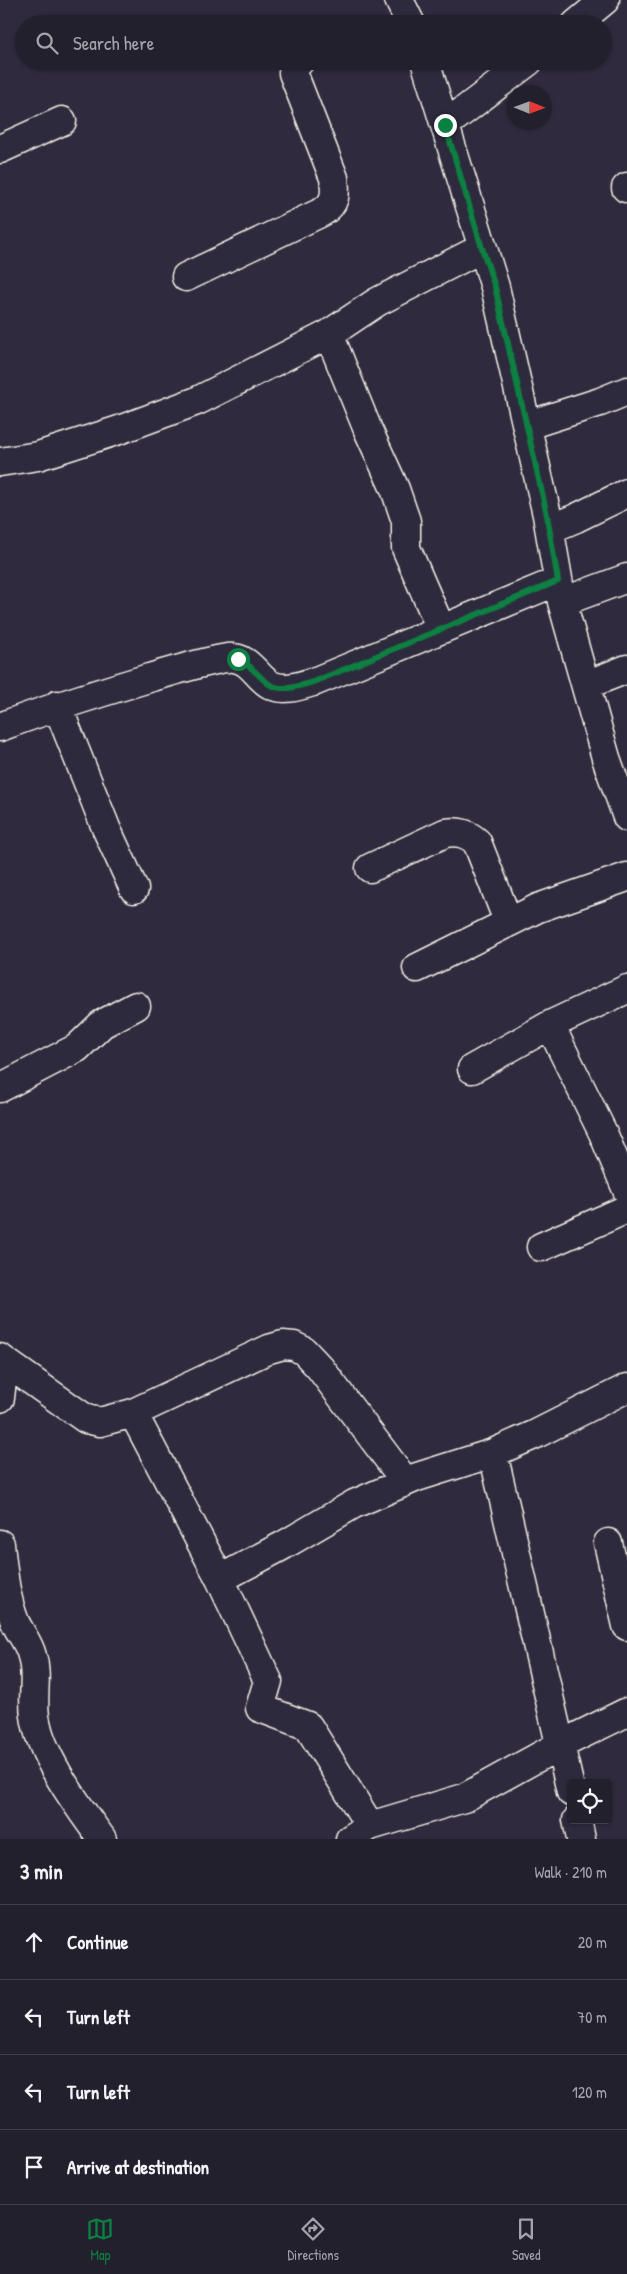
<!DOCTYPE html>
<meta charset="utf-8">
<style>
:root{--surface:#23202e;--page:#2f2d3a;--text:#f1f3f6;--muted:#a3a3aa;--line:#403e4a;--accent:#0b8043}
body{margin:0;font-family:"Patrick Hand",sans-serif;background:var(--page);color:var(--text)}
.controls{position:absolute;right:15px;bottom:15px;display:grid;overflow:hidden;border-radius:5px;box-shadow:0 1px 4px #0004}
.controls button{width:45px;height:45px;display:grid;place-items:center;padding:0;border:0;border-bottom:1px solid var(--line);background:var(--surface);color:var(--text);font:25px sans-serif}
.compass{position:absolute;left:507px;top:85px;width:45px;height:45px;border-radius:50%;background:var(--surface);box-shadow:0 1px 4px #0004;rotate:91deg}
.stop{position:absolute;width:15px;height:15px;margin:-11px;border:4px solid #0b8043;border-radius:50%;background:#fff}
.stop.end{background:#0b8043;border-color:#fff;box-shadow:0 1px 5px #0008}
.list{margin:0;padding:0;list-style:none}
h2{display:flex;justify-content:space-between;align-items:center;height:65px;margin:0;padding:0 20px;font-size:21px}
h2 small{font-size:16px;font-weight:400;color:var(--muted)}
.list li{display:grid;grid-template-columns:32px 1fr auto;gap:15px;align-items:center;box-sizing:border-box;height:75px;padding:0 20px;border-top:1px solid var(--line)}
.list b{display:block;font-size:19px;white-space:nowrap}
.list em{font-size:16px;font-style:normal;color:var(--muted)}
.icon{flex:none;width:28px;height:28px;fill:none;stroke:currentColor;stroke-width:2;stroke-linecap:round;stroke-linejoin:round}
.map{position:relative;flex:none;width:627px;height:1839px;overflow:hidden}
.search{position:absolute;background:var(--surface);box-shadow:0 1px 4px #0004;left:15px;right:15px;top:15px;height:55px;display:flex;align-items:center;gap:12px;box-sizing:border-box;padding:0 18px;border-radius:28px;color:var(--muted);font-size:19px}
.sheet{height:365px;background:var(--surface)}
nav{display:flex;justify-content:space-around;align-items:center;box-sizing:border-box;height:70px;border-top:1px solid var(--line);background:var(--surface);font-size:14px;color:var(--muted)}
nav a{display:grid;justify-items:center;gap:2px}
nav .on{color:var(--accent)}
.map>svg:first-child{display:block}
</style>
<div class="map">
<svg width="627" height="1839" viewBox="0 0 627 1839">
<rect width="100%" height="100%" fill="#2f2a3d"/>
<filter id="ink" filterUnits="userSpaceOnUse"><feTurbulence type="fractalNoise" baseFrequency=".02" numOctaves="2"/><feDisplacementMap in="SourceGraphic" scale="10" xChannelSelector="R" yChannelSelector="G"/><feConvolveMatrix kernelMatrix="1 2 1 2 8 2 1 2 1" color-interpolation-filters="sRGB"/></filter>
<g filter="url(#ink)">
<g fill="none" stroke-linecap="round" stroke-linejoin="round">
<g stroke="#f4f1e8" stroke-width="31">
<path id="minor" d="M399,0L411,24
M576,24L605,0
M425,61L495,287L547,515L562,602L606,758L627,817
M445,125L529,61
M0,149L62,121
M626,188L627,187
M186,277L322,212C336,204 336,193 334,178L293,73L294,68L300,61
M329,334L368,430L395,489L406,521V548L441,629
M528,425L600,402L627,391
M0,462L38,456L119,430L197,401L329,334L377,302L482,248
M550,529L576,518L627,493
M562,602L627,578
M586,685L627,669
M57,705L106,828L134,889
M0,727C49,708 99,693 149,678C174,671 201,662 227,658C251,656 255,677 271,685C285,692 302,685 316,681L558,581
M370,868L445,833C458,831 467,833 477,842L508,921
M417,968L538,908L627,877
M550,1025L603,1133L627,1190
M472,1069L550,1025L627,989
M0,1088L77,1048L102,1024L136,1006
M541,1247L627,1209
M0,1358L4,1361L0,1398
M4,1361L86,1419L100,1422L133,1413L269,1349L283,1345L294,1346L304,1351L320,1368L405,1481
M133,1413L220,1579
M493,1453L571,1792
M608,1543L627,1626
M0,1544C3,1571 5,1596 15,1622C20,1633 29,1643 32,1656C38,1675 32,1696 35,1716C40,1756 79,1807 102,1839
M577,1820L581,1839
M370,1826L308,1726L260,1708L268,1681L220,1579L284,1545L354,1504L417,1477L493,1453L534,1435L627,1388
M350,1839L370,1826L464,1798L560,1745L627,1712"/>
</g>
<use href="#minor" stroke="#2f2a3d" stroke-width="28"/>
</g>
</g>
<g fill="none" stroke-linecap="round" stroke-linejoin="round" filter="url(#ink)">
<path stroke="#0b8043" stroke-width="6" d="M238,659C252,665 257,676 269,684C282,693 303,685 316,681L558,581L547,515L495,287L482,248L445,125"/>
</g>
</svg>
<div class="controls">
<button><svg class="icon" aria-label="locate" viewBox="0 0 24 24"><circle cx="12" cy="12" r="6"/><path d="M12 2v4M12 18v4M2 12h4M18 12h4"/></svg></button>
</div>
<svg class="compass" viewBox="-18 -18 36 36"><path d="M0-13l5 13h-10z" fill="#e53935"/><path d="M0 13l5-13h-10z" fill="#a3a3aa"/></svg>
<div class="stop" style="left:238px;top:659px"></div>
<div class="stop end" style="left:445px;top:125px"></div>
<div class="search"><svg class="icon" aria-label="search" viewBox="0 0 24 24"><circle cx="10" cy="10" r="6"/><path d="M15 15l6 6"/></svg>Search here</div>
</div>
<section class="sheet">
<h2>3 min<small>Walk · 210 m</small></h2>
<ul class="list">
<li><svg class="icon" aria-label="ahead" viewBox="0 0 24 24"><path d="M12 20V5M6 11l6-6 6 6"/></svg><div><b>Continue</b></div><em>20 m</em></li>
<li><svg class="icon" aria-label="left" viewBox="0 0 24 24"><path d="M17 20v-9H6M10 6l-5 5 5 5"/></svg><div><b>Turn left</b></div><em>70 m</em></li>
<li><svg class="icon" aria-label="left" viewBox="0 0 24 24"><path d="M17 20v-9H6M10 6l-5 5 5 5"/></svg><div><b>Turn left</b></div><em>120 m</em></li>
<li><svg class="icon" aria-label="arrive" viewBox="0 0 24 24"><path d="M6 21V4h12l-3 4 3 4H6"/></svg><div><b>Arrive at destination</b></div></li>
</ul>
</section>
<nav>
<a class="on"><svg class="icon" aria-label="map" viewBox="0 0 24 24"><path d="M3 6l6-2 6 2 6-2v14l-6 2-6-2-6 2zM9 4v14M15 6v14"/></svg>Map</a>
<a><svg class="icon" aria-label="directions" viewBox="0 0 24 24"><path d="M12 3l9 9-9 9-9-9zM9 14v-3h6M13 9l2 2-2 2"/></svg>Directions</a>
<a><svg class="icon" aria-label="saved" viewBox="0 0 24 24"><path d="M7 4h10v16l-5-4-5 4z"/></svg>Saved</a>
</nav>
